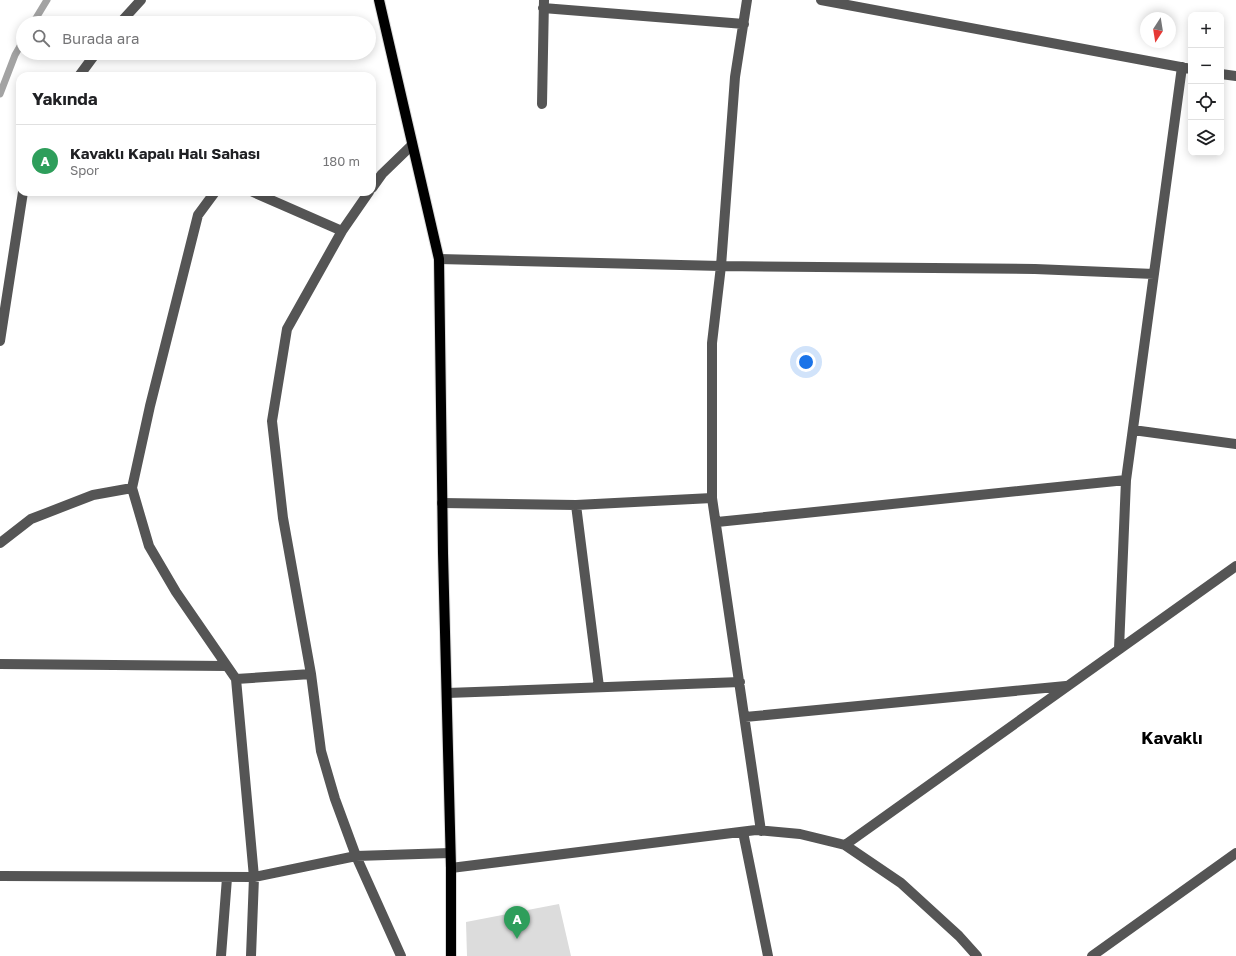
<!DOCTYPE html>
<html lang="tr">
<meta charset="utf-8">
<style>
:root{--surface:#fff;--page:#f2f2f2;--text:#202124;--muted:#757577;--line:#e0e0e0;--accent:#db2777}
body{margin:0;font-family:"Golos Text",sans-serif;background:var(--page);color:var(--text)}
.controls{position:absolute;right:12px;top:12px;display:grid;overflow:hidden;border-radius:8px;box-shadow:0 2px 10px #0003}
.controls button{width:36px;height:36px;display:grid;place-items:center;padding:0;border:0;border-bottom:1px solid var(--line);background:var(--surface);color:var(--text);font:20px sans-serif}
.compass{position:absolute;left:1140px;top:12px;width:36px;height:36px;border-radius:50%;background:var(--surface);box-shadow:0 2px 10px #0003;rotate:192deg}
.you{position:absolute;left:806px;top:362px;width:14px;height:14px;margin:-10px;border:3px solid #fff;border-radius:50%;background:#1a73e8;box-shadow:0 0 0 6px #1a73e833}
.badge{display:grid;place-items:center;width:26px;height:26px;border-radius:50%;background:var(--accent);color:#fff;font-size:13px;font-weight:700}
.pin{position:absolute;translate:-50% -33px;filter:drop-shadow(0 1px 2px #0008)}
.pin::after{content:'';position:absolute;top:21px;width:14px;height:12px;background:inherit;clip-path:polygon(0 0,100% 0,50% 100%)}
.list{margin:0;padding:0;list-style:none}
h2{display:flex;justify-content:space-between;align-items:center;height:52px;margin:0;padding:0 16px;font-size:17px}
h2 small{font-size:13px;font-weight:400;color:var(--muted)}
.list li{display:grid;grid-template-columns:26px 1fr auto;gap:12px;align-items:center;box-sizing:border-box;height:72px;padding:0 16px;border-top:1px solid var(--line)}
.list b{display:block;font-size:15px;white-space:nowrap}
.list p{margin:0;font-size:13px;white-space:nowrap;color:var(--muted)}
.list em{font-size:13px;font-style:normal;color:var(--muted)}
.icon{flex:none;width:22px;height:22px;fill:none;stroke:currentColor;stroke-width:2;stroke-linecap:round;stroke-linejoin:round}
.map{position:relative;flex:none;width:1236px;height:956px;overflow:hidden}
.search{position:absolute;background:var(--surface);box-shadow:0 2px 10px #0003;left:16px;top:16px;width:360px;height:44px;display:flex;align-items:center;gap:10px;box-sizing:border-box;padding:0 14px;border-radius:22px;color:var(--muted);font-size:15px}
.panel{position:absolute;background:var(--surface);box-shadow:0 2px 10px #0003;left:16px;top:72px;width:360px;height:124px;border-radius:12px}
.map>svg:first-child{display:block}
</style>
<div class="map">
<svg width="1236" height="956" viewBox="0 0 1236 956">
<rect width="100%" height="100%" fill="#fff"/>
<path fill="#dcdcdc" d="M559,904L571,956H467L466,922Z"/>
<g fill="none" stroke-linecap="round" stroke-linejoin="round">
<path stroke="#a3a3a3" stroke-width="7" d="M33,23L47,0
M0,94L15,55L23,41"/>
<g stroke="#dbdbdb" stroke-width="12">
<path id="major" d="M379,0L439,259L443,553L451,868V956"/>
</g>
<path stroke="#555" stroke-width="10" d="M747,0L735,77L721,266L712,343V498L761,831
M821,0L1191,69
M543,8L744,24
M120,23L141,0
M1221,74L1236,76
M79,76L96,53
M542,104L544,0
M372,188L382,174L412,145
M215,192L198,215L150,406L132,488L149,546L176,592L236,679L254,877L251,956
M253,192L342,231
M369,192L342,231L287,329L272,421L283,518L311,674L321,751L335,799L356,856L401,956
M439,259L721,266L1035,269L1154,274
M0,341L23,192
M1133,430L1236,444
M442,503L576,505L712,498
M576,505L599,687
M717,522L1126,480
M0,543L31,519L93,495L132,488
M1119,649L1126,480L1182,67
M0,664L227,666
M236,679L311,674
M447,693L740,682
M745,717L1066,686
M743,832L768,956
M845,845L901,883L959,936L977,956
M451,868L756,830L800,834L845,845L1236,566
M0,876L254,877L356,856L450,853
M221,956L227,878
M1092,956L1236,853"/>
<use href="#major" stroke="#000" stroke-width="10"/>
</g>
<g text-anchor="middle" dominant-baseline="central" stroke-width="4" stroke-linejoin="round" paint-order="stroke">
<g font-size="17" font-weight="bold" fill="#000" stroke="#fff">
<text x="1172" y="737">Kavaklı</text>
</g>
</g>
</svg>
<div class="controls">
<button>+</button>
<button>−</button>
<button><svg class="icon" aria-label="locate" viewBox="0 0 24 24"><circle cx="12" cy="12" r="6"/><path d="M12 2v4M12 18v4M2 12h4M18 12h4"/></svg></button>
<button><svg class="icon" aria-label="layers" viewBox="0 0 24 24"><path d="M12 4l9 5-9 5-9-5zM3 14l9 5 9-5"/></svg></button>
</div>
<svg class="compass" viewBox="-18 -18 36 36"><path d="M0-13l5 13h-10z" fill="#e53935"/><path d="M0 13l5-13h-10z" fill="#757577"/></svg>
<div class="you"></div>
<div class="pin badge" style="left:517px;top:939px;background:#2e9e5b">A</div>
<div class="search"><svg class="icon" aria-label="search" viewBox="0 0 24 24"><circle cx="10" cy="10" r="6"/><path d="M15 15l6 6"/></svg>Burada ara</div>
<section class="panel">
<h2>Yakında<small></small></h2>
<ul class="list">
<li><span class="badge" style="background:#2e9e5b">A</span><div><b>Kavaklı Kapalı Halı Sahası</b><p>Spor</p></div><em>180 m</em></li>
</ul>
</section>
</div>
